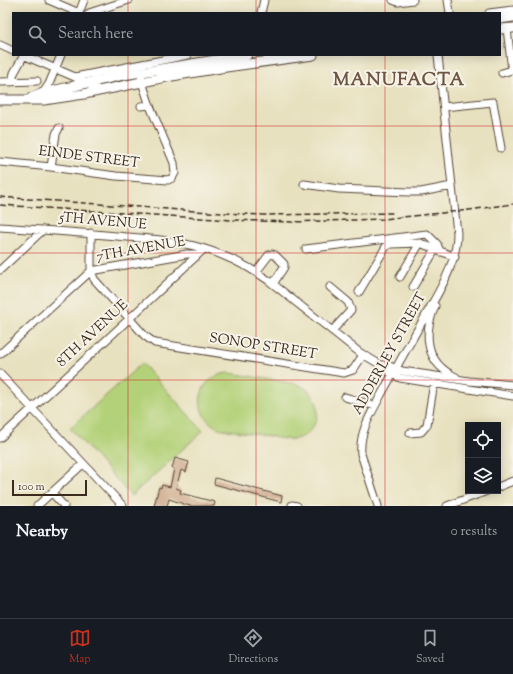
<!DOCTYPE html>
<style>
:root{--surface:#171b24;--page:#242831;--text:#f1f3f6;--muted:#9ea1a6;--line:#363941;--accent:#c8321e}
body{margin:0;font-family:"Sorts Mill Goudy",serif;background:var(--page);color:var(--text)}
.controls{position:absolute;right:12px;bottom:12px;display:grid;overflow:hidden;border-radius:0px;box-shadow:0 2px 10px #0003}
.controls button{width:36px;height:36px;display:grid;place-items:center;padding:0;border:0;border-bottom:1px solid var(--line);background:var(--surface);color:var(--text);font:20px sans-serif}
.scale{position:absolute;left:12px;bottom:10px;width:75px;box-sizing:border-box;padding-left:4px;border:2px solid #3b2a1e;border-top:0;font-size:11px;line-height:14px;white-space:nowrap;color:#3b2a1e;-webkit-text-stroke:3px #f7f3e8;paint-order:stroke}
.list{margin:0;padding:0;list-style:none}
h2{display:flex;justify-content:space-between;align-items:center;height:52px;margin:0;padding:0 16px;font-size:17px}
h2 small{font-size:13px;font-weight:400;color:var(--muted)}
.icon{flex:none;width:22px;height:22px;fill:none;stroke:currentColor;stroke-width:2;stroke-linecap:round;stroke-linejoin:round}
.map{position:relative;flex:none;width:513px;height:506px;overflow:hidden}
.search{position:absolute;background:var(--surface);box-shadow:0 2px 10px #0003;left:12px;right:12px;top:12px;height:44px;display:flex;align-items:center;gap:10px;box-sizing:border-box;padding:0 14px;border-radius:0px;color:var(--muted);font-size:15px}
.sheet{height:112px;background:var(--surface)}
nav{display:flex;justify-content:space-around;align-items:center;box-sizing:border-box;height:56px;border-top:1px solid var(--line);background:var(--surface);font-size:11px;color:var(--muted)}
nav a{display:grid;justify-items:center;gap:2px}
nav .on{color:var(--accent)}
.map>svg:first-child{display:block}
</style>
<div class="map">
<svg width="513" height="506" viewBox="0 0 513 506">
<rect width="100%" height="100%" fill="#f7f3e8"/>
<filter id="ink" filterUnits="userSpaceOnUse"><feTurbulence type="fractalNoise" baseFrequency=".025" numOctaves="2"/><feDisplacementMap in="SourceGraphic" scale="8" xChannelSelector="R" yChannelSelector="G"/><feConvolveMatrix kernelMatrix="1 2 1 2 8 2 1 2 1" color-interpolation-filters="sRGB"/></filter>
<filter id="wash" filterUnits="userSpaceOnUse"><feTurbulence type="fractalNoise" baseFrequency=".012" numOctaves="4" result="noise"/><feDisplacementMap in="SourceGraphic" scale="16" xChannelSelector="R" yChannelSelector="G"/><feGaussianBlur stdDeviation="0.9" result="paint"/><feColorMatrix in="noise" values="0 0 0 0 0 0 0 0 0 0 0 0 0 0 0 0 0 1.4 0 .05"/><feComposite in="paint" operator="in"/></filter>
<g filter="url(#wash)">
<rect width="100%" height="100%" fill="#e8e1bf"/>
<path fill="#b3d178" stroke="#777e4b" d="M142,363L203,431L131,496L70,428Z
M230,373L297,384C307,388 315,395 317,405C320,421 310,437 294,439C286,440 277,438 269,436C253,434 237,431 221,429C189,417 196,374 230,373Z"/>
<g id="blocks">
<path fill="#cda687" d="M175,458L189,462L186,472L181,470L176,488L181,490L180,493L215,502L214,506H190L169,499L167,506H154L159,487L161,488L162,485L170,487L174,469L172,468Z
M215,478L282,496L281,502L214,484Z"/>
</g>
</g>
<g filter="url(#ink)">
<use href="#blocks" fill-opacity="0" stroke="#554536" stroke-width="1"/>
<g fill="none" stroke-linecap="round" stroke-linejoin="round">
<g stroke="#554536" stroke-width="9">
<path id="minor" d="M49,0L79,13
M393,0L398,2L413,0
M448,0L450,13
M79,13L84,0
M89,13L129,0
M261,13L264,0
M489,13L513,10
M0,45L13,51
M23,55L75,77L101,91
M502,73L512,70L507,29
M75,77L188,55
M0,82L37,81
M12,82L14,73L24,55
M43,93L49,84L61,55
M141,106L150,105
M444,107L493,102L501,148
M0,162L51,167L116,176L168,180L172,178L175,173L174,163L150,106L142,82L141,72
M51,167L56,134L59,128
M304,184L339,189L409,192H421L452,186
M0,227C42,230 85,233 127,237C152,239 178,241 202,248C225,255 248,266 268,280L359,352L381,365H387L402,371L469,381L513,385
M91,233V271L94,279L145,336L155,343L344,373L353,370L363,355
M306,249L427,234L437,244L440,252
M0,270L43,230
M256,272L269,255L272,254L275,255L284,264V267L273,284
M400,277L420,243
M330,287L348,302L351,310L332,331
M413,287L435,250
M359,292L387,245L391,244L420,243L455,257
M435,306C423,334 425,363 456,377
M0,354L91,271L187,254H197
M381,365L385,370L400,378L513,396
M0,374L123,506
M345,397L375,406
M410,433L421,432L427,425L434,383
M0,438L129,319L204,249
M498,487L513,481
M52,493L64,506
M292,505L297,506
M37,506L83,464
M378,506L361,454C359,432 371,414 381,395C395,370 408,346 422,322C437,294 457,266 457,233L438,55
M447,506L487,491"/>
</g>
<g stroke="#554536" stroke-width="11">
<path id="major" d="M500,19L513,17
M500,29L513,28
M31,98L43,93L123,75L247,55
M0,100H44L84,94L166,77L226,67L313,55"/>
</g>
<use href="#minor" stroke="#fff" stroke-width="7"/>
<use href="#major" stroke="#fff" stroke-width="9"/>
<path stroke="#3b2a1e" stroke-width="1.5" stroke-dasharray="6 3" stroke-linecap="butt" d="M0,197L223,213L263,215L394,213
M0,205L231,220L292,222L383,219L461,211L513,204"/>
</g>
</g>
<path fill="none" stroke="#d62828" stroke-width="1" stroke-opacity="0.55" d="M128,0V13M256,0V13M385,0V13M128,55V506M256,55V506M385,55V506M0,126H513M0,253H513M0,380H513"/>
<g text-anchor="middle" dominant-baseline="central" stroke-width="4" stroke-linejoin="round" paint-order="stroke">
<g font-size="14" fill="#3b2a1e" stroke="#f7f3e8">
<text transform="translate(89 158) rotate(7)">EINDE STREET</text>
<text transform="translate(103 222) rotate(5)">5TH AVENUE</text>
<text transform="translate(141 250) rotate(-10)">7TH AVENUE</text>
<text transform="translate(93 334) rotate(-43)">8TH AVENUE</text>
<text transform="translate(263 347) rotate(9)">SONOP STREET</text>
<text transform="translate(390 354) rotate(-61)">ADDERLEY STREET</text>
</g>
<g font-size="18" font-weight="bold" letter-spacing="1" fill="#6e5543" stroke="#f7f3e8">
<text x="399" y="81">MANUFACTA</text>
</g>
</g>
</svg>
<div class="controls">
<button><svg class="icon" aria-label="locate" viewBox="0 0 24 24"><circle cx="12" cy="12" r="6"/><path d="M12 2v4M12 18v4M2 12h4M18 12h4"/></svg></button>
<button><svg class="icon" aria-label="layers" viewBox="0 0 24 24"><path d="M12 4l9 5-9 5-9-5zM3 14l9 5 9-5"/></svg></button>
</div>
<div class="scale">100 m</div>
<div class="search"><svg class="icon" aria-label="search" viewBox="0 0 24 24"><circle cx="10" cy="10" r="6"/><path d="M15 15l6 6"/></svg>Search here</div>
</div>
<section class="sheet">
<h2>Nearby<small>0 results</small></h2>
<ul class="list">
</ul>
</section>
<nav>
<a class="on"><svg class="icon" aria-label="map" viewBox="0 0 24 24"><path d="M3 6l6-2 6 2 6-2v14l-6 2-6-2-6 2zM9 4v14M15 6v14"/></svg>Map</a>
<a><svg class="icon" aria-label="directions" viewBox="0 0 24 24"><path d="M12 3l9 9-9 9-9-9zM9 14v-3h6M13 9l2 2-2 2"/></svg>Directions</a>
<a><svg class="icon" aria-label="saved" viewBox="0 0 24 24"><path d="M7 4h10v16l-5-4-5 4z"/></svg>Saved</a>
</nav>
